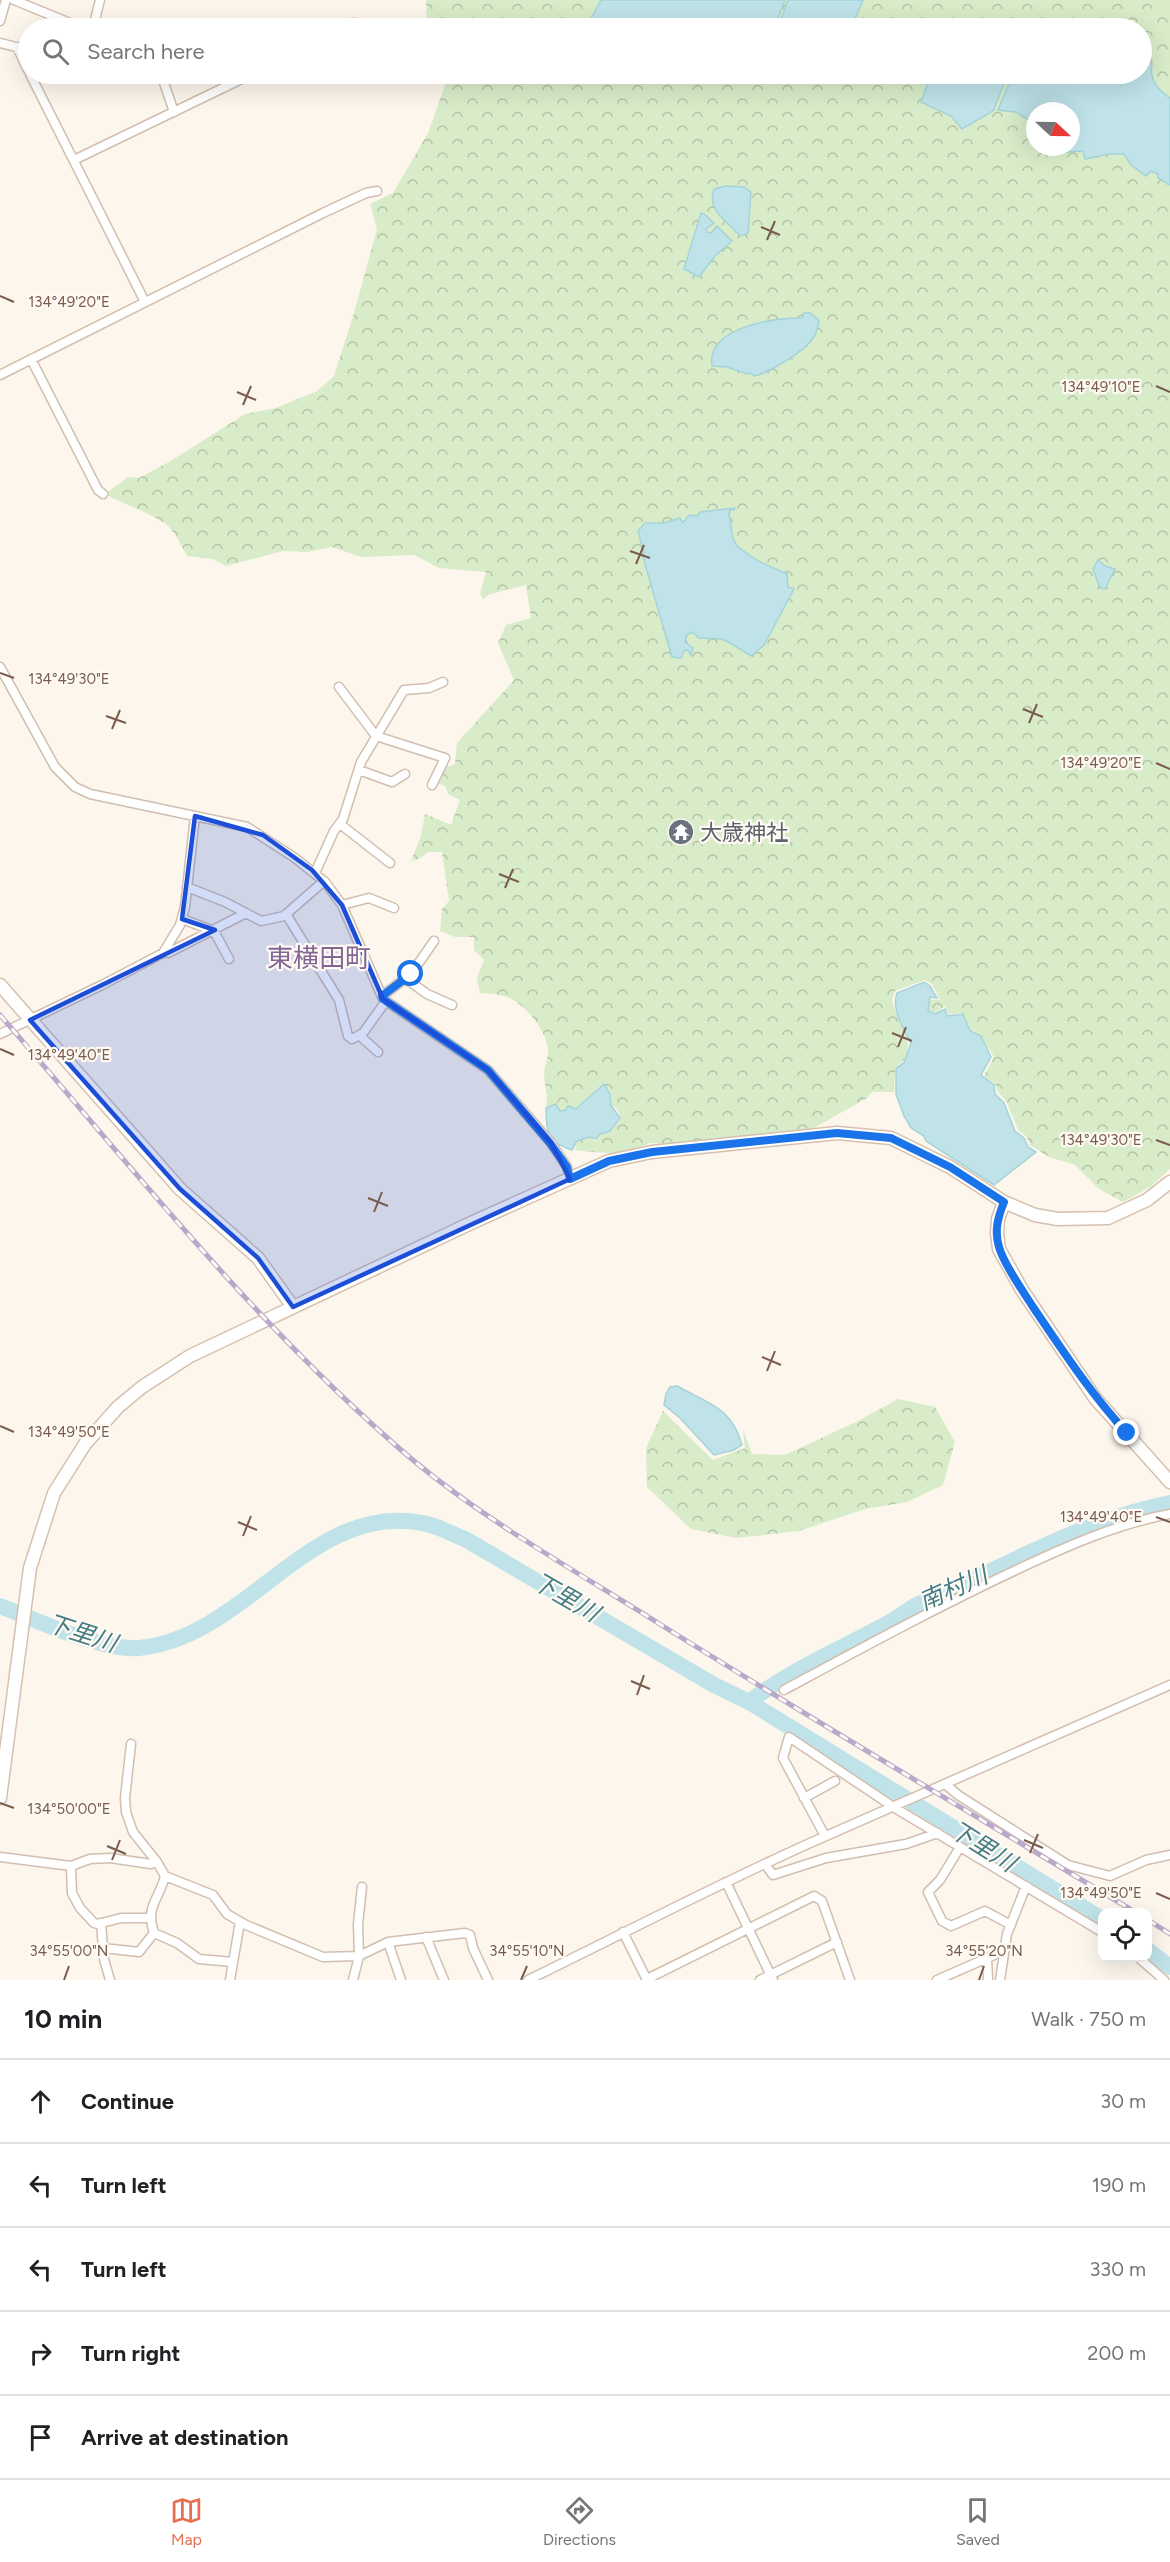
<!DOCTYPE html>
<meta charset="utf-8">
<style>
:root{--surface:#fff;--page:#f2f2f2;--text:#202124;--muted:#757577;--line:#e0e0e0;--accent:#e76f51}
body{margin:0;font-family:Figtree,"Noto Sans JP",sans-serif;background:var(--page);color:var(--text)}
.controls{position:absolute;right:18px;bottom:18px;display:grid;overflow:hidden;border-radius:12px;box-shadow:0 6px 24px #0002}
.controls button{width:54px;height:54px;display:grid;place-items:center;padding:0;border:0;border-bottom:2px solid var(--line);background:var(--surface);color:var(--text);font:30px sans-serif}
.compass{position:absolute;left:1026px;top:102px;width:54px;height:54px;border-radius:50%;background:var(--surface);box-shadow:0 6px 24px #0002;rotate:112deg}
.stop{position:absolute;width:18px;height:18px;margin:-14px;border:4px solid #1a73e8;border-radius:50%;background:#fff}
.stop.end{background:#1a73e8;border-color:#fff;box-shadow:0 2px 6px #0008}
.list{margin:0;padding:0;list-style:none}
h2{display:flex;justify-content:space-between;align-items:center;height:78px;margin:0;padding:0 24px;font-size:26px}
h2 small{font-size:20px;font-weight:400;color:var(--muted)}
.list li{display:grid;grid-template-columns:39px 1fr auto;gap:18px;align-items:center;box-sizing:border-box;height:84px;padding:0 24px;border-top:2px solid var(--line)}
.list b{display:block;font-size:22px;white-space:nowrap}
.list em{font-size:20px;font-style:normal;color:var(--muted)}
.icon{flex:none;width:33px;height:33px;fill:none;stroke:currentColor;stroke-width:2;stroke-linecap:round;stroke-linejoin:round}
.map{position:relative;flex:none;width:1170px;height:1980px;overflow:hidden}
.search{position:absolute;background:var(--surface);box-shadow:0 6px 24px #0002;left:18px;right:18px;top:18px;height:66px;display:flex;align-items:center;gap:15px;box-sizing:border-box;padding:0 21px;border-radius:33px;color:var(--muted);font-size:22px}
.sheet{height:498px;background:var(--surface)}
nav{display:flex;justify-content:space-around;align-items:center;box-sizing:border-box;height:84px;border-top:2px solid var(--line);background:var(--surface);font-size:16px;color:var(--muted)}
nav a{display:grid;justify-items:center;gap:3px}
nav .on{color:var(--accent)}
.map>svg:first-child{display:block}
</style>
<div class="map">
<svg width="1170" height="1980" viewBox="0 0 1170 1980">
<defs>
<pattern id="forest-crowns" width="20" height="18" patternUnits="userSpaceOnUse" patternTransform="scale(1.5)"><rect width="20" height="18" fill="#d8ecc9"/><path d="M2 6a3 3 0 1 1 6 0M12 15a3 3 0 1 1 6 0" fill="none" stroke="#b4c2a5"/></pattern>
</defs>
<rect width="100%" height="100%" fill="#fdf6ec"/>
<path fill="url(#forest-crowns)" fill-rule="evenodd" d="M426,0H1170V1169L1150,1187L1123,1202L1099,1189L1075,1165L1049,1157L1030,1145L1026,1136L1019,1131L1006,1101L998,1092L995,1084L984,1076L994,1057L981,1036L971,1031L963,1013L948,1014L945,1006L935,1013L928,1011L930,999L940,1000L932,984L925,980L895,991L892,1000C897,1023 923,1052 895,1067L894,1092H872L867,1098L814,1128L670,1144L649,1143C632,1157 597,1153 575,1150L577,1142L588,1137L596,1141L600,1134L611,1131L621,1118L617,1109L612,1105L611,1093L604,1083L576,1108L568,1106L566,1110L559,1111L556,1104L546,1108C548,1096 545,1087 544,1075C544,1067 548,1059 548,1052C548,1032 529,1010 512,999C503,994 490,994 480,993L477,978L484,960L474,950V937H455L440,931L442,909L449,901L442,852H428L419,859L411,861L421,836L425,814L451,825L460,800L448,794L445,786L437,783L444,768L455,764L457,743L514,680L498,643L506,625L531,618L526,585L490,594L483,599L480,593L486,572L439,568L414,555L361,557L332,547L307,552L283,551L226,566L213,559L187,556C182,547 176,534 169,527C157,515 120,503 105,494L128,477L139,478L169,462L245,414L276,408L317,391L334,376L354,313L377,229L370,204L393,193L428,133L445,85L444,74H1142V28H427ZM1035,111H1071V147H1035Z
M898,1399L935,1407L955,1442L943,1485L907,1502L865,1509L799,1531L736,1538L691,1529L647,1487L646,1448L663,1411L713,1460L745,1448L743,1429L752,1454L785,1455L860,1420Z"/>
<path fill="#bfe3e8" stroke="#a5d3da" stroke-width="1.5" d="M601,0H785L774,28H590L587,26Z
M788,0H863L851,28H778Z
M1142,59L1152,64C1149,80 1158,90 1170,98V185L1158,178V174L1151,171L1146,176L1131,165L1124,154H1109L1085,159L1083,151L1050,153L1049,147H1071V111H1035V124L1016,112L998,110L1013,74H1050L1058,76L1063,74H1074L1076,78H1084L1086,74H1092L1097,78L1102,74H1142Z
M931,74H1008L993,111L962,129L951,116L921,102Z
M726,186L744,187L751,192L748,233L740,236C728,221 706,211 714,189Z
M701,213L704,214L714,223L706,229L707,232L711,233L717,226L732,241L715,256L699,277L684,269Z
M804,313H810L819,320C818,326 817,333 813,338C804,352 770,372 754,376L751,373L747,374L727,367L712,366C706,327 774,318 802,318Z
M735,508L734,510H730L729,514L733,539L738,547L758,561L787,574L788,587L794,589L764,645L751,656L732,644L722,639L699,638L692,632L687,635L685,642L693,648L691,655L687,650L684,651L681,658L672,657L642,554L644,553L638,531L645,523H664L680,518L683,523L689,515L697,516L700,512Z
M1098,560L1105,566L1115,569L1105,589L1100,588L1093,569Z
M924,982L930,986L937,998L930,997L928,1011L935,1014L945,1009L947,1016L963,1014L970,1031L981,1036L991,1057L981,1075L994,1085L995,1094L1004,1103L1015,1131L1024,1138L1028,1147L1036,1152L994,1185L926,1141L924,1136L911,1128L904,1116L896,1094V1068L904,1063L911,1043C903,1028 891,1009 897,993Z
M604,1084L610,1094L611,1105L620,1118L610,1131L600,1134L596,1139L589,1137L577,1141L572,1150C548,1143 546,1133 546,1108L556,1104L560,1111L566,1110L568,1106L576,1109Z
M677,1386C707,1403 732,1407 742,1445L734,1450L714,1455L680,1418L664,1405L666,1394L670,1387Z"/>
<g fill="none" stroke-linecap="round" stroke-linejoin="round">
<path stroke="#bfe3e8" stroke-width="16" d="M0,1606C36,1620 102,1651 139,1648C247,1638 310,1501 422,1523C437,1525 451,1534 465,1539L714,1685L749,1702L1102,1919
M749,1702C792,1669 843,1648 890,1622C904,1614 914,1604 930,1600C1008,1564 1085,1520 1170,1503
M1148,1950L1170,1967"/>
<g stroke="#d1beb0" stroke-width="11">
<path id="street" d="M14,0L70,23L75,28
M0,21L6,0
M93,28L100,0
M342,28L353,23L388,28
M0,43L28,50
M17,47L28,70
M30,74L145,302
M108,74L122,76
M161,74L174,112
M74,160L252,74
M31,359L98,490L103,494
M0,375L323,213L366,193L377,191
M0,667L55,767L75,787L90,794L247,827L295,858L325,882L342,905L383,999L488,1070L551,1143L567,1167L570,1179
M339,687L376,736L445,758L432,785
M359,770L392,782L405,774
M340,824L390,863
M315,873L334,831L343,819L361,762L404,690L429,688L443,682
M187,887L225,902L261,921L284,916L324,881
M342,905L369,898L394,908
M286,914L339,1000L348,1036L352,1039L363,1033L386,1001
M182,919L214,931L229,959
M165,951L168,953L246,913
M405,978L427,994L452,1005
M382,996L411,974L434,941
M0,1034L102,985L163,953L180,925L185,907L195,816
M359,1035L378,1052
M784,1690C860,1649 937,1607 1016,1570C1065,1547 1116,1524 1170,1514
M131,1744L125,1798L126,1812L133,1832L157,1862L165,1876L213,1895L227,1914L246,1925L323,1957L359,1956L388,1942L465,1933L470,1935L473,1948L488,1980
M945,1784L958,1795L1068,1865L1110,1876L1146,1860L1170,1855
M804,1798L835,1781
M825,1836L783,1758L789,1737L895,1808L1102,1932
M960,1847L940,1880L928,1892L942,1921L951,1926L985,1911L1011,1925
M0,1857L71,1866L90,1859L110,1858L151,1864L157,1862
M765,1864L773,1875L826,1858L906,1844L938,1833
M71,1866L72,1893L80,1908L94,1923L98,1924L121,1918H150
M726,1882L773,1980
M101,1923L104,1959L110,1980
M623,1932L647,1980
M154,1933C145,1906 159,1900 165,1876
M426,1937L444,1980
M388,1942L401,1980
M103,1948L139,1952L154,1933L177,1943L199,1959L233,1962
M987,1958L988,1980
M1139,1958L1164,1980
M647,1979L814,1896L822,1901L850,1980
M230,1980L240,1922
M353,1980L359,1956L358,1924L362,1887
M528,1980C627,1932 725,1880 826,1836C940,1785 1056,1736 1170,1685
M760,1980L837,1942
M937,1980L994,1955
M1000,1980L1007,1934L1026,1886"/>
</g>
<g stroke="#d6c0b0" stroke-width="15">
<path id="secondary" d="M0,985L180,1189L258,1258L293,1307
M1004,1202L998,1219L997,1233L999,1249L1022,1290L1095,1398L1170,1482
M0,1798L30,1568L54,1493L85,1444L118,1407L142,1387L190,1356L471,1223L609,1161L652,1152L837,1133L891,1138L950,1167L1004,1202L1035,1215L1058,1219L1108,1218L1147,1200L1170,1182"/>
</g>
<use href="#street" stroke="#fff" stroke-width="8"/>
<use href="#secondary" stroke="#fff" stroke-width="12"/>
<g stroke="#b9a8c9" stroke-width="5">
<path id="rail" d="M0,1015C133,1168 259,1330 414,1461C489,1523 576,1571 658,1623C816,1722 976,1816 1135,1912
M1148,1920L1170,1934"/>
</g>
<use href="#rail" stroke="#fffaf3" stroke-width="3" stroke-dasharray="9" stroke-linecap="butt"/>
</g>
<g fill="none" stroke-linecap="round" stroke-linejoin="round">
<path stroke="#1a73e8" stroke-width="8" d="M411,974L382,996L383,999L488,1070L550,1143L567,1167L570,1179L609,1161L652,1152L837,1133L891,1138L950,1167L1004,1202C998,1217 994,1231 999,1247C1004,1265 1023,1291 1033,1307C1063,1351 1091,1394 1127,1433"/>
</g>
<path fill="#1d4ed8" fill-opacity="0.2" stroke="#1d4ed8" stroke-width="4.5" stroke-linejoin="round" d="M195,816L263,835L312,870L342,905L383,999L488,1070L551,1143L570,1179L293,1307L258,1258L180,1189L30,1020L215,930L182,919Z"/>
<path fill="none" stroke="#7a5c4d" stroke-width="2" d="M761,227L780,235M767,240L775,221M0,296L14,302M1156,386L1170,392M237,392L256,400M243,405L251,386M630,551L650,558M636,564L644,545M0,673L14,678M1023,709L1043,717M106,716L126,723M1029,723L1037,704M112,729L120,710M1156,763L1170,769M499,874L519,882M505,888L513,869M892,1033L912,1041M898,1047L906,1027M0,1049L14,1055M1156,1140L1170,1145M368,1198L388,1206M374,1212L382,1192M762,1357L781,1365M767,1371L775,1351M0,1426L14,1432M1156,1517L1170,1522M238,1522L257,1530M243,1536L251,1516M631,1681L650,1689M637,1695L644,1675M0,1803L14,1808M1024,1840L1043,1848M107,1846L126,1854M1030,1853L1038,1834M112,1860L120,1840M1156,1893L1170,1899M64,1980L69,1966M521,1980L527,1966M979,1980L984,1966"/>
<defs>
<g id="temple-disc" transform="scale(1.35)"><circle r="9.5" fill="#6b7280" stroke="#fffaf3"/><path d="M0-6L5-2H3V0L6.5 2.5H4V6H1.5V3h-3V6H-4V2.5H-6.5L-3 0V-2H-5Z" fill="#fff"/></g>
</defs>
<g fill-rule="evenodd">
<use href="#temple-disc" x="681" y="832"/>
</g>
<g text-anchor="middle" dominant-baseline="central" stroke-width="4.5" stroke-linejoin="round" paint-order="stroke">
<g font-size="22" fill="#5b616d" stroke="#fffaf3" text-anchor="start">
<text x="700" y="832">大歳神社</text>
</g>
<g font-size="24" font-style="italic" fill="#437c86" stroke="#fffaf3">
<text transform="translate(953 1588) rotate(-24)">南村川</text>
<text transform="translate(566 1597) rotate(30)">下里川</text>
<text transform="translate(82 1633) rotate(18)">下里川</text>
<text transform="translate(983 1846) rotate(32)">下里川</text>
</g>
<g font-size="26" fill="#846695" stroke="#fffaf3">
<text x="319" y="958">東横田町</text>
</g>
</g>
<g font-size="15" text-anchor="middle" fill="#7a5c4d" stroke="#fffaf3" stroke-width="4.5" stroke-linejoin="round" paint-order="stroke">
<text x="69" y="307">134°49'20"E</text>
<text x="1101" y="392">134°49'10"E</text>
<text x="69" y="684">134°49'30"E</text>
<text x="1101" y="768">134°49'20"E</text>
<text x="69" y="1060">134°49'40"E</text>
<text x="1101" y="1145">134°49'30"E</text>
<text x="69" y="1437">134°49'50"E</text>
<text x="1101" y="1522">134°49'40"E</text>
<text x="69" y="1814">134°50'00"E</text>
<text x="1101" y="1898">134°49'50"E</text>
<text x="69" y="1956">34°55'00"N</text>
<text x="527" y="1956">34°55'10"N</text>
<text x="984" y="1956">34°55'20"N</text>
</g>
</svg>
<div class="controls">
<button><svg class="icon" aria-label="locate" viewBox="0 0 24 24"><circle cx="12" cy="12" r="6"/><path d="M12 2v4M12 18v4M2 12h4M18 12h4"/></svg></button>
</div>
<svg class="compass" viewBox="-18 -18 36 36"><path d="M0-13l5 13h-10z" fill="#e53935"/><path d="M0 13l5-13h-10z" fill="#757577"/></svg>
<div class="stop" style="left:411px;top:974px"></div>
<div class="stop end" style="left:1127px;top:1433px"></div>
<div class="search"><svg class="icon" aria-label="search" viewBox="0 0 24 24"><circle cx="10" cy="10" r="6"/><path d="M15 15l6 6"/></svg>Search here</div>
</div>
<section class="sheet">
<h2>10 min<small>Walk · 750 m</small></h2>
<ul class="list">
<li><svg class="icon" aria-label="ahead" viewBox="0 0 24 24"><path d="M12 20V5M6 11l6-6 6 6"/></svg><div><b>Continue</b></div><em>30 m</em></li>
<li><svg class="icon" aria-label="left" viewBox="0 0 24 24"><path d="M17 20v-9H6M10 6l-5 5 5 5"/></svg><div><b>Turn left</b></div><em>190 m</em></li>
<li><svg class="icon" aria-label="left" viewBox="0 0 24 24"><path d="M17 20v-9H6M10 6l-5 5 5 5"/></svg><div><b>Turn left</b></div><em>330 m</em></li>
<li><svg class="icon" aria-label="right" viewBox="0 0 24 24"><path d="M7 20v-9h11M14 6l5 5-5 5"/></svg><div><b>Turn right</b></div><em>200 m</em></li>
<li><svg class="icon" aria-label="arrive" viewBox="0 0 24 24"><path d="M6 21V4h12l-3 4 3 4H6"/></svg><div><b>Arrive at destination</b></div></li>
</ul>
</section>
<nav>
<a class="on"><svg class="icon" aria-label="map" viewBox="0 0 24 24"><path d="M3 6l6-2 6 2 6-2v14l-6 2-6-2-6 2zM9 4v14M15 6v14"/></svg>Map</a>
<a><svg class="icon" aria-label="directions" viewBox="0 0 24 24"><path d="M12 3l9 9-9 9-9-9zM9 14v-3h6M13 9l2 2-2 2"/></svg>Directions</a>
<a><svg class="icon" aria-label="saved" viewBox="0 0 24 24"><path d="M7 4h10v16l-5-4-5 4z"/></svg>Saved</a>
</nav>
